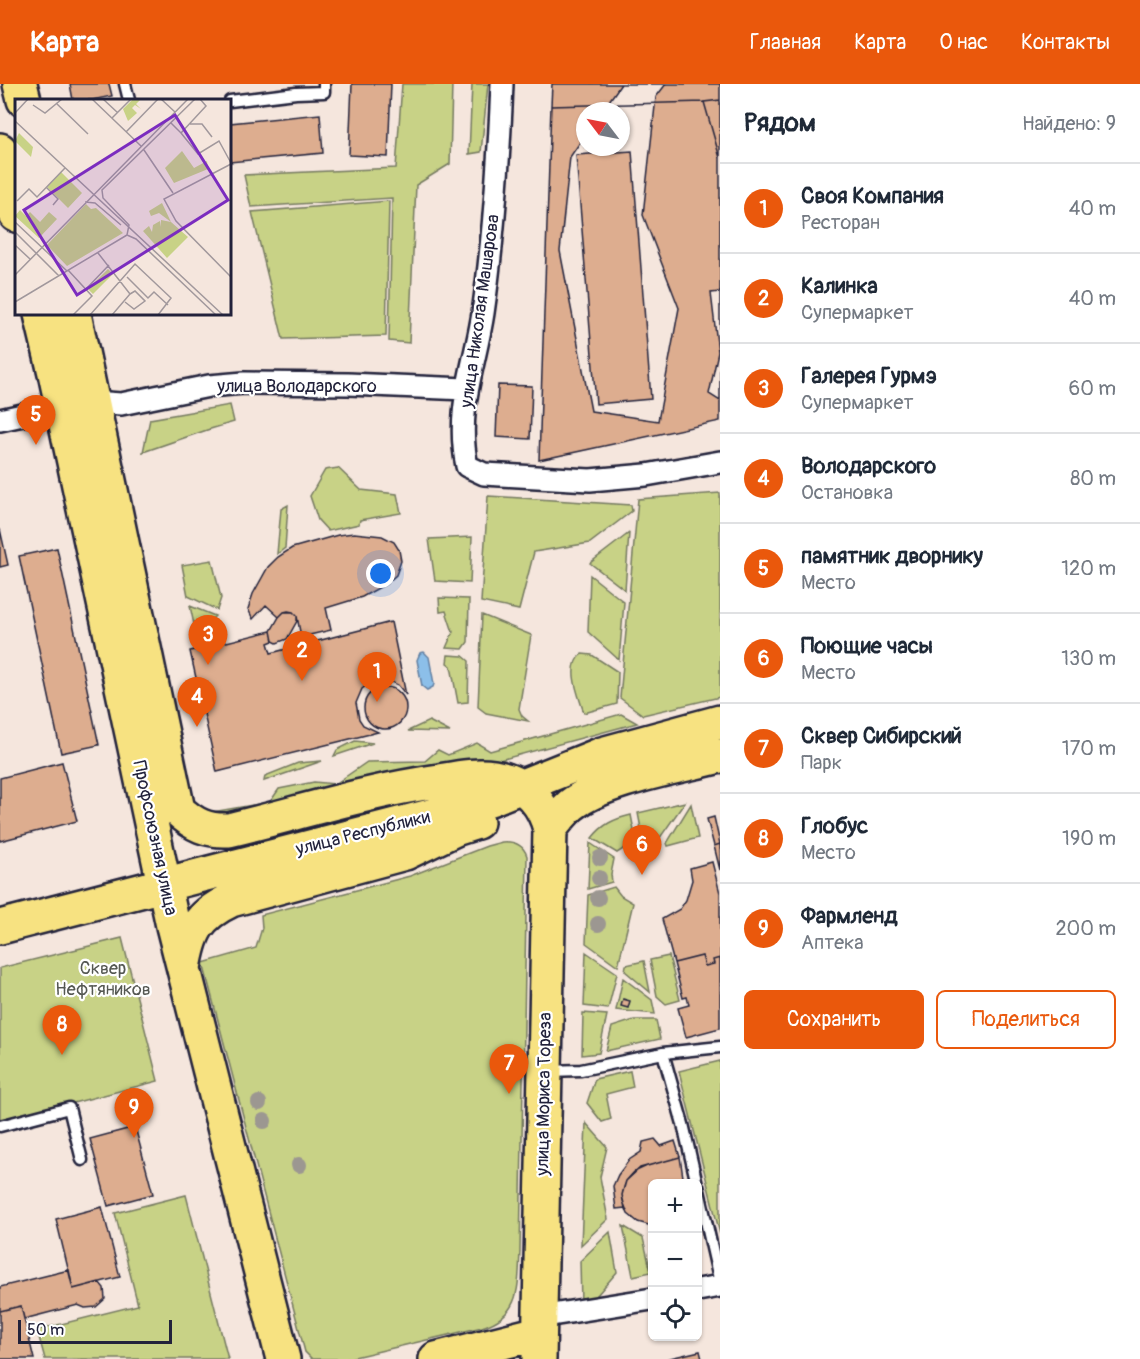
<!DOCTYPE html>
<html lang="ru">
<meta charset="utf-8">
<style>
:root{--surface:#fff;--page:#f6f6f7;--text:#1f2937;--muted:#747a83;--line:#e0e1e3;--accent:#ea580c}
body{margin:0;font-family:Pangolin,sans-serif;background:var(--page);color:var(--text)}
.controls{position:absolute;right:18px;bottom:18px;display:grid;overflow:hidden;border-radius:9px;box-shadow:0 2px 4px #0004}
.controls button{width:54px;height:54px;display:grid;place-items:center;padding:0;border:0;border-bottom:2px solid var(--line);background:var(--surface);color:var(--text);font:30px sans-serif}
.compass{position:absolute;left:576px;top:18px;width:54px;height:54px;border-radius:50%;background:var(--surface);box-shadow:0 2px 4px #0004;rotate:302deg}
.scale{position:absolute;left:18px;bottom:15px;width:154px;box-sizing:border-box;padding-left:6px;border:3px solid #22223b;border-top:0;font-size:16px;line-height:21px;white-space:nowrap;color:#22223b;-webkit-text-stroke:4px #fff;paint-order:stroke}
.you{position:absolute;left:381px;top:490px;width:21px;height:21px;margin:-15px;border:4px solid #fff;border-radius:50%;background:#1a73e8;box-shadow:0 0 0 9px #1a73e833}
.badge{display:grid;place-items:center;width:39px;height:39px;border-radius:50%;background:var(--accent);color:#fff;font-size:20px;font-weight:700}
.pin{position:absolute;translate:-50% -50px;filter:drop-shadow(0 2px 3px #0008)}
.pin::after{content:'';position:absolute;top:32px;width:21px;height:18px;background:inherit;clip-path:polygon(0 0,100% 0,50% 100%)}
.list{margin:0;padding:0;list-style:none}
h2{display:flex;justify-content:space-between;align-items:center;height:78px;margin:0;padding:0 24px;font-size:26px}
h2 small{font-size:20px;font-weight:400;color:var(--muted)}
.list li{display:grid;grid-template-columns:39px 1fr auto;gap:18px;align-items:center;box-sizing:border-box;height:90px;padding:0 24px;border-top:2px solid var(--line)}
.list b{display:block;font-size:22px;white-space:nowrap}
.list p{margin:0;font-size:20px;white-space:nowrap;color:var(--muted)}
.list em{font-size:20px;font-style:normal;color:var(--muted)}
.actions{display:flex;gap:12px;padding:18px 24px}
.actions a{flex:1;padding:14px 0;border:2px solid var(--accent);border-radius:9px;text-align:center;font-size:21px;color:var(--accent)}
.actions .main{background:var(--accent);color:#fff}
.icon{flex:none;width:33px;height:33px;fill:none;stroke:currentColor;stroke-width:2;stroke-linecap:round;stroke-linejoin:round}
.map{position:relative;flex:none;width:720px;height:1275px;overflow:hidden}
header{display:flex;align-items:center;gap:36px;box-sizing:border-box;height:84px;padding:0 30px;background:var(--accent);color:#fff}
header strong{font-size:28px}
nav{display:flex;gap:33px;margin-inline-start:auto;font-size:21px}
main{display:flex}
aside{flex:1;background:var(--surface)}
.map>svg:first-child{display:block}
</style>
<header>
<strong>Карта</strong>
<nav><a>Главная</a><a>Карта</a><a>О нас</a><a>Контакты</a></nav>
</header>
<main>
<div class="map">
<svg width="720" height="1275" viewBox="0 0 720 1275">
<rect width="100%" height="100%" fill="#f5e6dd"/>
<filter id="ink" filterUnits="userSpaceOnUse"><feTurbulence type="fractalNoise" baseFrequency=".0167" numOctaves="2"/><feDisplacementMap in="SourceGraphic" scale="12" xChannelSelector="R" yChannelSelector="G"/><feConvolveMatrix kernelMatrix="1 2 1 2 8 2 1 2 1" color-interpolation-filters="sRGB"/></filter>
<g filter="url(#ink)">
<path fill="#c8d286" stroke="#757a60" stroke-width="1.5" d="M402,0H452L450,80L416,101L409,259L389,257L392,114L251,123L244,91L396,84Z
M472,0H488L481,68L469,70Z
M389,117L386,252L283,255L252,128Z
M230,321L234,338L207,346L143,368L150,335Z
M338,384L361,406L397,410L401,429L360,436L359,440L328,447L318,436L310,412L325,386Z
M720,409V613L643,631L620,614L638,415Z
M488,412L631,421L632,427L590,459L534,468L519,526L481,518Z
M288,421L285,464L277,470L281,425Z
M629,449L625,506L590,479Z
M472,453L470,499L435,497L429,455Z
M212,476L221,514L217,526L188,512L182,481Z
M590,491L624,518L619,576L588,548Z
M439,514L469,515L468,558L463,565L446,564L453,548L446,527L440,528Z
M190,522L215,532L196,550Z
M482,531L531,551L519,625L522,632L528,637L486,629L478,623Z
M582,570L592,571L618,588L617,620L584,629C579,612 565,582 582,570Z
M448,571L463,572L469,577L468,618L458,619L451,582L447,579Z
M621,630L637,639L485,680L223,732L212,728L270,718L279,705L314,698L335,700L367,678L425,677L438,666L448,671L477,659L490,667Z
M429,637L450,648L408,647Z
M355,657L373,659L334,672L337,666Z
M322,677L264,697L265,692L298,679Z
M685,718L657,758L643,755L638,729Z
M691,720L698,754L668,762L667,759Z
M631,731L636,757L617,769L592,754C603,740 614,735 631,731Z
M502,758C514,757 523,760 527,772L520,1168C518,1203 521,1231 482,1243L346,1275H312L305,1268L203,879L256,864L262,844L261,831L410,792L487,762Z
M590,759L614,775L611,790L612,798L588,805Z
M614,803L621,812L633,819L618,882L586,859L588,811Z
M122,854L158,997L0,1038V884Z
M586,868L617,889L608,925L584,922Z
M669,872L680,916L666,920L657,912L650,876Z
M644,877L650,908L625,887L626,881Z
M623,894L652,916L655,930L616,926Z
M583,929L607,931L599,969L582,971Z
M634,936H656L660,955L606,967L612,943Z
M720,977V1150L679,987Z
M630,987L633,1003L606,1010L611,1035L602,1038L587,1019L595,995Z
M586,1039L607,1063L600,1093L608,1135L581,1161Z
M186,1111L228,1275H45L37,1246L138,1221L115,1129Z
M623,1142L643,1154L651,1188L633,1192Z
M610,1148L617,1188L591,1218L581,1220L580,1177Z"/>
<path fill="#8cbfe9" stroke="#6280a3" stroke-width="1.5" d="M424,568L429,573L434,600L433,603L427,606L422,602L417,576L420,569Z"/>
<path fill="#ddad8f" stroke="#22223b" stroke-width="1.5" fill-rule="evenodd" d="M70,0H109L112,12L92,16H73Z
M352,0H391L388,73L349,71Z
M552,0H720V16L704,18L551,22Z
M621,0H666L656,13L643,131L679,224L658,337L591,327L560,167L570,73L585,51V63H621V27H602Z
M720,16V74L704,18Z
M704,18L720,74V337L539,376L551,22ZM585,27H621V63H585Z
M320,30L323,69L230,78V39Z
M632,67L651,315L596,320L576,71Z
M720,208V317L709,310L718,268L711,209Z
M498,301L532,302L530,355L496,353Z
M0,445L8,481L0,483Z
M354,449L382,452L394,458L399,466L401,477L396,491L386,500L362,513L326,524L331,546L301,553L297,532L293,528H284L279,533L266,521L253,535L248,525L253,510L268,483L278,473L292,464L338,451Z
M57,464L99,661L61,669L19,472Z
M288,527L293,528L297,532V537L287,555L277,559L273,557L271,547L279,533L284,528Z
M391,538L406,611L398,601L389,597L379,596L370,599L362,605L356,619L359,635L363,641L378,648L217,688L190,567L271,547L273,557L268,559L271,569Z
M364 624a21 21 0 1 1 42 0a21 21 0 1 1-42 0Z
M62,678L77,737L0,757V694Z
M714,733L720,760L714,762L707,735Z
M720,760V786L714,762Z
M712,778L720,809V874L713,876L714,880L705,882L702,872L674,879L662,835L680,825L686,816L692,796L690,784Z
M702,872L705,882L714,880L713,876L720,874V944L686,953L678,924L689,921L687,913L683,914L674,879Z
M623,915L630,917L628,924L621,922Z
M135,1043L153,1110L108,1122L90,1055Z
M655,1055L661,1062L675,1057L680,1073L647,1082L634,1088L626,1097L624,1103L622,1111L625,1124L616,1125L613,1102L618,1091L629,1076L641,1068L643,1058Z
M680,1073L684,1100H652V1142L638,1138L628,1130L623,1117L622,1111L626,1097L640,1084Z
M102,1123L120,1193L73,1205L56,1135Z
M69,1186L73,1205L99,1198L104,1204L105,1215L96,1223L85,1224L78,1221L24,1235L21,1222L0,1227V1203Z
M21,1222L34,1275H0V1227Z
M700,1267L702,1275H666Z"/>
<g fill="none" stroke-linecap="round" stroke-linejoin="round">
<g stroke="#22223b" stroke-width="15">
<path id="lane" d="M125,0L129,16
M230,17L296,9L324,8V0
M663,969L683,1040L697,1100
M548,987L581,986L663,969L720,963
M0,1042L69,1024L82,1076
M698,1102L720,1199"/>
</g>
<g stroke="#22223b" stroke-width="26">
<path id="street" d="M502,0C499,76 494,153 483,229C475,282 455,327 467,382L484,390L590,396L646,391L720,378
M93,318L121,320L209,302L244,299L348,300L466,305
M0,336L63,322
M698,1206L720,1202
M539,1233L652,1215"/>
</g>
<g stroke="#22223b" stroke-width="38">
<path id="primary" d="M20,0L24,16
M0,66L16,131
M41,230L55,289L173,842L283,1275
M74,230L178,726C194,741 207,747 229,746C299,729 368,707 439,697C457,694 476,690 494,693C524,698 543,717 550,745L539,1275
M550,745C556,737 563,728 571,721C604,695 678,683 720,672
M0,843L442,729L490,715L602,670L720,638
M184,884C190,848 197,832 231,816L405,769L455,745L477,738
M436,1275L539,1249"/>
</g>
<use href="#lane" stroke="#fff" stroke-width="10"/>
<use href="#street" stroke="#fff" stroke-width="21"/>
<use href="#primary" stroke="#f7e281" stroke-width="33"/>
</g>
<g fill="#9c9791">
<circle cx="600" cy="774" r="8"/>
<circle cx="599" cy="794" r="8"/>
<circle cx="598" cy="814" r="8"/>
<circle cx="598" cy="840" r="8"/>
<circle cx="259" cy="1019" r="8"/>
<circle cx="264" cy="1037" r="8"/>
<circle cx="299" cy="1081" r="8"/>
</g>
</g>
<g text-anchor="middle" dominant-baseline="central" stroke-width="4.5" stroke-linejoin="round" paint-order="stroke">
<g font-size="18" fill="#22223b" stroke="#fff">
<text transform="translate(480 227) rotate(-82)">улица Николая Машарова</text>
<text x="297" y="302">улица Володарского</text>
<text transform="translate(363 749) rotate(-14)">улица Республики</text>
<text transform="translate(155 754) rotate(78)">Профсоюзная улица</text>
<text transform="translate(544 1010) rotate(-89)">улица Мориса Тореза</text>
</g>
<g font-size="18" fill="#545752" stroke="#fff">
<text x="103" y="884">Сквер<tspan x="103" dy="21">Нефтяников</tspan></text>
</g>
</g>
<g transform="translate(15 15)">
<rect width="216" height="216" fill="#f5e6dd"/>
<path d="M118,0H126L121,5L126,10L120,6L117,9L122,14L113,22L108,10ZM4,34L18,48L16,58L0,42ZM167,52L179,69L192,62L193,70L159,84L150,69ZM46,73L67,94L53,109L32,88ZM147,104L156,123L173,138L152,159L128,132L134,127L137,133L138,126L145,122L146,128V121L156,123L144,114L136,117L134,112ZM71,105L76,110L81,109L108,134L52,167L32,146ZM5,111L11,117L15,113L25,123L34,113L42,120L24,139L0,117ZM93,170L98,175L78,195L73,190Z" fill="#c8d286"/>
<path fill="none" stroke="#a1989c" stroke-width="1.5" d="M77,0L126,47M88,0L103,14M146,0L160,13M41,4L73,35M18,6L30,14L47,0M0,14L13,0M97,19L116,0M0,22L208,216M156,24L166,34L191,7L185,0M175,25H187L197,38M111,33L143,0M166,34L183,55L204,42L216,64M129,51L158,94M216,65L149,100L161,122L216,178M31,88L43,100L38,106M2,102L14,90L22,98L50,69M70,103L80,104L106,126M0,123L52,172M0,133L44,177M112,136L114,126L88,99L87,91L180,0M112,136L121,140L201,216M0,146L15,160M83,154L115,195L97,216M53,171L77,197L58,216M0,176L173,0M112,178L133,199L139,193L153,206M71,190L94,166M0,203L112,136M110,203L119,210L130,202L120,192L115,195M75,216L120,165L156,199L143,216"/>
<path fill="#7b2cbf" fill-opacity="0.15" stroke="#7b2cbf" stroke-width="3" d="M160,16L213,101L62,196L9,111Z"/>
<rect width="216" height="216" fill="none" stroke="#22223b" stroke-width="3"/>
</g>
</svg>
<div class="controls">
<button>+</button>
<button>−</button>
<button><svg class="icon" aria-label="locate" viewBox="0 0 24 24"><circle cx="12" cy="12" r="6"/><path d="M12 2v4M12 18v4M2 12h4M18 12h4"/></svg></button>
</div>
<svg class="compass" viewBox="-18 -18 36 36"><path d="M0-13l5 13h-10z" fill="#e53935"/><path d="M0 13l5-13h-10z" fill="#747a83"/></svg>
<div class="scale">50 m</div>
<div class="you"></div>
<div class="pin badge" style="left:377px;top:618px">1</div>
<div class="pin badge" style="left:302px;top:597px">2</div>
<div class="pin badge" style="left:208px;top:581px">3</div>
<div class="pin badge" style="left:197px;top:643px">4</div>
<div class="pin badge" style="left:36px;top:361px">5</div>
<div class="pin badge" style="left:642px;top:791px">6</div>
<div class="pin badge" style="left:509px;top:1010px">7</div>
<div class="pin badge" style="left:62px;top:971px">8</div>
<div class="pin badge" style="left:134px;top:1054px">9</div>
</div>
<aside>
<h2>Рядом<small>Найдено: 9</small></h2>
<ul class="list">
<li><span class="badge">1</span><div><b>Своя Компания</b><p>Ресторан</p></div><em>40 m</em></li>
<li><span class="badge">2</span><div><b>Калинка</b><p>Супермаркет</p></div><em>40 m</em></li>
<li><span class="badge">3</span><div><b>Галерея Гурмэ</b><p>Супермаркет</p></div><em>60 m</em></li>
<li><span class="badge">4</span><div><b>Володарского</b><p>Остановка</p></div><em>80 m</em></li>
<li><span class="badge">5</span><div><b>памятник дворнику</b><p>Место</p></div><em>120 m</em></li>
<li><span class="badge">6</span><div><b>Поющие часы</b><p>Место</p></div><em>130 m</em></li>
<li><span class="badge">7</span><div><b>Сквер Сибирский</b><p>Парк</p></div><em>170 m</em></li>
<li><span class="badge">8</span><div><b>Глобус</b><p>Место</p></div><em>190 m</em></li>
<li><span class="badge">9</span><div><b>Фармленд</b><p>Аптека</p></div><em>200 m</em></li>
</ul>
<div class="actions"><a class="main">Сохранить</a><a>Поделиться</a></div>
</aside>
</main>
